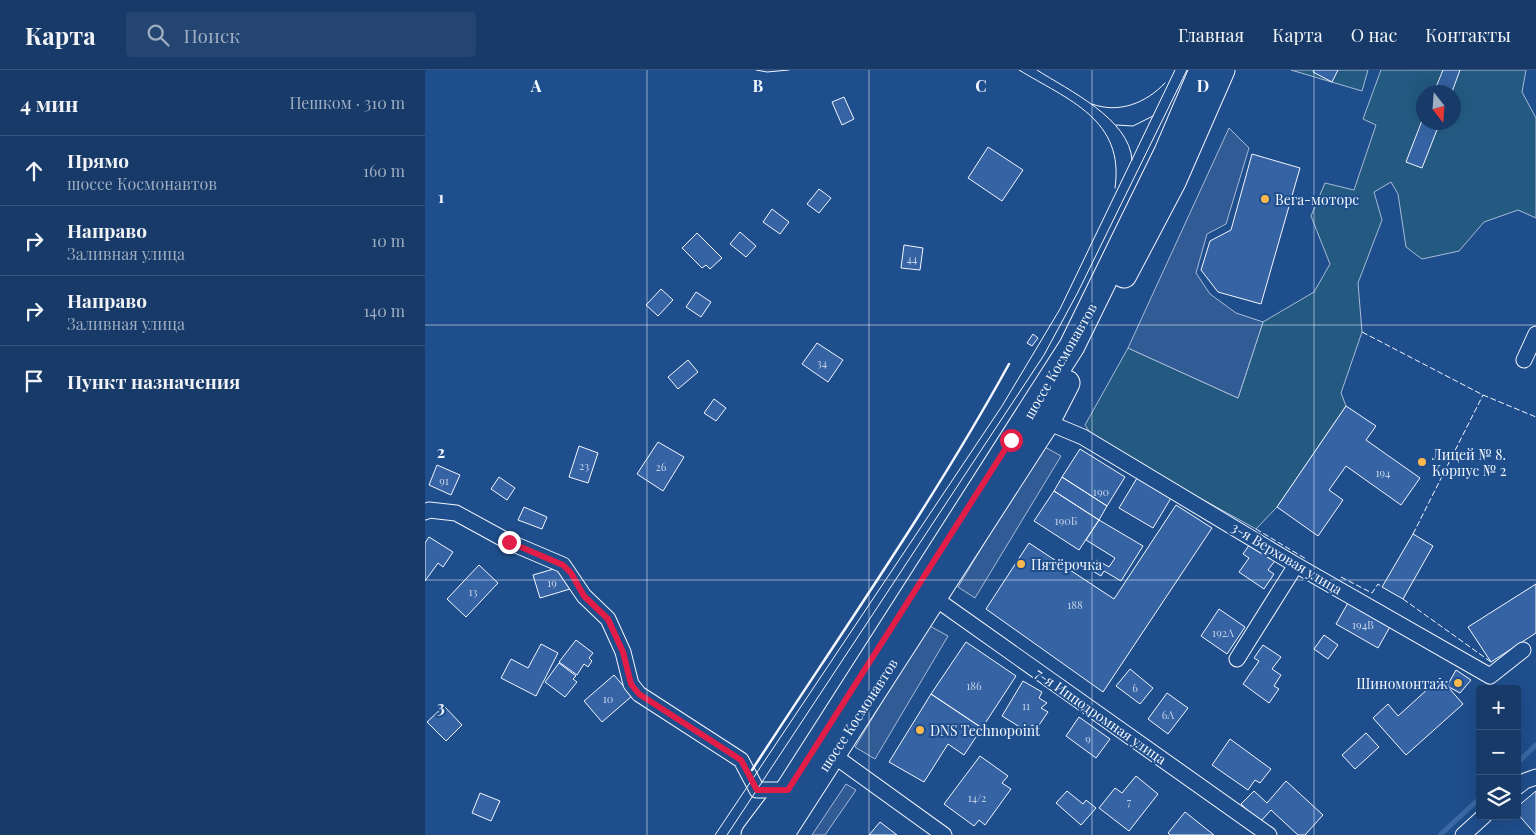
<!DOCTYPE html>
<html lang="ru">
<meta charset="utf-8">
<style>
:root{--surface:#173a69;--page:#244571;--text:#f1f3f6;--muted:#9eadc0;--line:#36547d}
body{margin:0;font-family:"Playfair Display",serif;background:var(--page);color:var(--text)}
.controls{position:absolute;right:15px;bottom:15px;display:grid;overflow:hidden;border-radius:5px;box-shadow:0 5px 20px #0002}
.controls button{width:45px;height:45px;display:grid;place-items:center;padding:0;border:0;border-bottom:1px solid var(--line);background:var(--surface);color:var(--text);font:25px sans-serif}
.compass{position:absolute;left:991px;top:15px;width:45px;height:45px;border-radius:50%;background:var(--surface);box-shadow:0 5px 20px #0002;rotate:163deg}
.stop{position:absolute;width:15px;height:15px;margin:-11px;border:4px solid #e11d48;border-radius:50%;background:#fff}
.stop.end{background:#e11d48;border-color:#fff;box-shadow:0 1px 5px #0008}
.list{margin:0;padding:0;list-style:none}
h2{display:flex;justify-content:space-between;align-items:center;height:65px;margin:0;padding:0 20px;font-size:21px}
h2 small{font-size:16px;font-weight:400;color:var(--muted)}
.list li{display:grid;grid-template-columns:32px 1fr auto;gap:15px;align-items:center;box-sizing:border-box;height:70px;padding:0 20px;border-top:1px solid var(--line)}
.list b{display:block;font-size:19px;white-space:nowrap}
.list p{margin:0;font-size:16px;white-space:nowrap;color:var(--muted)}
.list em{font-size:16px;font-style:normal;color:var(--muted)}
.icon{flex:none;width:28px;height:28px;fill:none;stroke:currentColor;stroke-width:2;stroke-linecap:round;stroke-linejoin:round}
.map{position:relative;flex:none;width:1111px;height:765px;overflow:hidden}
header{display:flex;align-items:center;gap:30px;box-sizing:border-box;height:70px;padding:0 25px;background:var(--surface);border-bottom:1px solid var(--line)}
header strong{font-size:24px}
nav{display:flex;gap:28px;margin-inline-start:auto;font-size:18px}
.search{width:350px;height:45px;background:var(--page);display:flex;align-items:center;gap:12px;box-sizing:border-box;padding:0 18px;border-radius:5px;color:var(--muted);font-size:19px}
main{display:flex}
aside{flex:1;background:var(--surface)}
.map>svg:first-child{display:block}
</style>
<header>
<strong>Карта</strong>
<div class="search"><svg class="icon" aria-label="search" viewBox="0 0 24 24"><circle cx="10" cy="10" r="6"/><path d="M15 15l6 6"/></svg>Поиск</div>
<nav><a>Главная</a><a>Карта</a><a>О нас</a><a>Контакты</a></nav>
</header>
<main>
<aside>
<h2>4 мин<small>Пешком · 310 m</small></h2>
<ul class="list">
<li><svg class="icon" aria-label="ahead" viewBox="0 0 24 24"><path d="M12 20V5M6 11l6-6 6 6"/></svg><div><b>Прямо</b><p>шоссе Космонавтов</p></div><em>160 m</em></li>
<li><svg class="icon" aria-label="right" viewBox="0 0 24 24"><path d="M7 20v-9h11M14 6l5 5-5 5"/></svg><div><b>Направо</b><p>Заливная улица</p></div><em>10 m</em></li>
<li><svg class="icon" aria-label="right" viewBox="0 0 24 24"><path d="M7 20v-9h11M14 6l5 5-5 5"/></svg><div><b>Направо</b><p>Заливная улица</p></div><em>140 m</em></li>
<li><svg class="icon" aria-label="arrive" viewBox="0 0 24 24"><path d="M6 21V4h12l-3 4 3 4H6"/></svg><div><b>Пункт назначения</b></div></li>
</ul>
</aside>
<div class="map">
<svg width="1111" height="765" viewBox="0 0 1111 765">
<rect width="100%" height="100%" fill="#1f4e8c"/>
<path fill="#245a82" stroke="#a8bbd7" fill-rule="evenodd" d="M866,0H943L937,21Z
M956,0H1101L1097,22L1111,48V148L1093,140L1059,152L1034,181L997,189L981,177L973,124L966,112L949,122L957,150L933,213L937,262L916,323L921,336L852,437L831,459L670,370L660,355L703,278L813,328L838,252L889,222L905,194L886,146L900,113L929,120L951,55L938,49ZM998,22H1028V52H998Z"/>
<path fill="#305b95" stroke="#a8bbd7" d="M804,58L824,78L801,154L782,164L771,203L785,224L811,243L838,252L813,328L703,278Z
M618,376L636,386L550,528L533,517Z
M503,555L523,566L450,689L430,677Z
M421,714L431,720L400,765H387Z"/>
<g fill="none" stroke-linecap="round" stroke-linejoin="round">
<path stroke="#3b69a3" stroke-width="5" d="M1092,693L1111,675
M1015,765L1055,728"/>
</g>
<path fill="#3563a3" stroke="#f2f6ff" d="M889,0H913L907,12L888,2Z
M1018,0H1035L1027,22H1009Z
M419,27L429,49L417,55L407,32Z
M998,48V52H1015L997,98L981,92Z
M563,77L598,100L577,131L543,108Z
M827,84L875,98L836,234L793,222L776,200L785,171L806,160Z
M394,119L406,128L394,143L382,134Z
M347,139L364,152L355,164L338,152Z
M315,162L331,176L321,187L305,174Z
M272,163L297,188L285,199L281,195L277,198L257,178Z
M479,175L498,178L495,200L476,198Z
M236,219L248,230L233,246L221,235Z
M271,222L286,232L276,247L261,237Z
M608,264L613,268L607,276L602,273Z
M392,273L418,290L403,312L377,294Z
M263,290L273,302L253,319L243,307Z
M289,329L301,338L291,351L279,343Z
M921,336L951,356L941,370L995,408L976,435L921,396L904,420L918,430L893,466L852,437Z
M233,372L259,387L238,421L212,404Z
M154,376L173,383L163,413L144,407Z
M655,379L700,407L682,436L637,407Z
M12,395L35,405L26,425L4,415Z
M74,407L90,418L82,430L66,419Z
M637,407L682,436L674,450L629,421Z
M712,408L746,428L728,458L694,438Z
M629,421L674,450L654,480L609,451Z
M751,435L787,458L678,622L561,539L604,473L689,529Z
M99,437L122,447L117,459L93,450Z
M674,450L718,476L696,511L679,501L676,506L666,500L672,490L684,497L690,488L661,470Z
M988,464L1008,476L978,529L957,517Z
M4,467L28,482L18,497L13,493L0,511V473Z
M827,471L852,488L843,500L849,504L839,519L814,502L824,488L818,484Z
M54,495L73,513L41,547L22,529Z
M139,496L145,519L115,528L108,505Z
M1111,514V563L1066,592L1043,557Z
M924,531L966,555L953,578L911,554Z
M794,539L820,557L802,584L776,566Z
M899,565L913,575L903,589L889,579Z
M151,570L168,583L164,588L167,591L163,597L159,594L152,605L134,592Z
M541,572L591,606L557,658L506,624Z
M116,574L133,583L111,626L76,608L86,589L103,598Z
M838,575L856,587L847,599L856,605L849,616L854,619L844,633L818,614L834,591L829,588Z
M134,593L151,606L148,609L152,612L140,627L120,612Z
M705,599L728,618L715,634L691,616Z
M1031,600L1046,610L1035,623L1022,616Z
M189,605L207,626L177,652L159,631Z
M1015,608L1038,634L981,685L948,648L963,634L973,646Z
M598,611L617,622L614,628L622,633L616,638L623,642L612,658L607,655L603,662L577,646Z
M742,623L763,638L743,664L723,649Z
M506,624L557,658L539,685L523,674L499,712L464,692Z
M19,636L37,655L21,671L2,652Z
M654,647L685,669L671,688L641,666Z
M941,663L954,677L930,699L917,685Z
M805,669L846,699L835,713L830,710L823,720L787,695Z
M555,686L583,706L577,713L586,719L560,755L554,750L549,756L519,734Z
M711,706L733,724L704,761L674,738L690,718L697,723Z
M861,711L898,745L880,765H873L846,740L835,752L816,734L829,721L842,733Z
M642,721L658,734L661,730L671,738L656,755L631,733Z
M1111,721V765L1092,743V737Z
M55,723L75,731L66,751L47,743Z
M760,742L789,765H745L743,763Z
M455,752L472,765H444Z"/>
<g fill="none" stroke-linecap="round" stroke-linejoin="round">
<g stroke="#f2f6ff" stroke-width="17">
<path id="minor" d="M1099,290L1111,264
M622,352L658,367L871,495L1065,606L1098,580
M0,442L4,440L31,443L84,472L138,495L159,526L183,549L198,582L206,614L214,624L316,690L332,720H363
M508,527L844,765
M812,589L871,495
M408,685L519,765
M1092,717L1100,711L1111,707
M1038,765L1059,746"/>
</g>
<g stroke="#f2f6ff" stroke-width="27">
<path id="primary" d="M699,205L748,112L797,0
M329,765L363,720L647,276L742,82L777,0
M356,765L622,352L642,313"/>
</g>
<use href="#minor" stroke="#1f4e8c" stroke-width="15"/>
<use href="#primary" stroke="#1f4e8c" stroke-width="25"/>
<path stroke="#f2f6ff" stroke-width="1" d="M331,0L342,2L364,0
M594,0C643,30 700,49 690,118
M612,0C643,20 705,49 707,90
M667,34C694,44 721,33 740,13
M691,55L708,56L728,46
M290,765L577,336L635,239L750,0
M302,765L619,285L653,222L762,0"/>
<path stroke="#f2f6ff" stroke-width="1" stroke-dasharray="6 2.5" stroke-linecap="butt" d="M937,262L1058,325L1111,347
M831,459L881,489
M988,464L1058,325
M916,507L947,523L953,514L957,517
M978,529L1066,592"/>
<path stroke="#f2f6ff" stroke-width="2.5" d="M327,700C414,566 507,434 584,294"/>
</g>
<g fill="none" stroke-linecap="round" stroke-linejoin="round">
<path stroke="#e11d48" stroke-width="6" d="M84,472L138,495L146,503L159,526L183,549L198,582L206,614L214,624L316,690L332,720H363L586,370"/>
</g>
<path fill="none" stroke="#f2f6ff" stroke-width="1" stroke-opacity="0.55" d="M222,0V765M444,0V765M667,0V765M889,0V765M0,255H1111M0,510H1111"/>
<g fill="#ffb74d" stroke="#1f4e8c" stroke-width="2">
<circle cx="840" cy="129" r="5"/>
<circle cx="997" cy="392" r="5"/>
<circle cx="596" cy="494" r="5"/>
<circle cx="1033" cy="613" r="5"/>
<circle cx="495" cy="660" r="5"/>
</g>
<g text-anchor="middle" dominant-baseline="central" stroke-width="4" stroke-linejoin="round" paint-order="stroke">
<g font-size="11" fill="#c3d1e8">
<text x="487" y="188">44</text>
<text x="397" y="292">34</text>
<text x="159" y="395">23</text>
<text x="236" y="396">26</text>
<text x="958" y="402">194</text>
<text x="19" y="410">91</text>
<text x="676" y="421">190</text>
<text x="641" y="450">190Б</text>
<text x="127" y="512">19</text>
<text x="48" y="521">13</text>
<text x="650" y="534">188</text>
<text x="938" y="554">194В</text>
<text x="798" y="562">192А</text>
<text x="549" y="615">186</text>
<text x="710" y="617">6</text>
<text x="183" y="628">10</text>
<text x="601" y="635">11</text>
<text x="743" y="644">6А</text>
<text x="663" y="668">9</text>
<text x="552" y="727">14/2</text>
<text x="704" y="731">7</text>
</g>
<g font-size="14" fill="#f2f6ff" stroke="#1f4e8c" text-anchor="start">
<text x="850" y="129">Вега-моторс</text>
<text x="1007" y="384">Лицей № 8.<tspan x="1007" dy="16">Корпус № 2</tspan></text>
<text x="606" y="494">Пятёрочка</text>
<text x="1023" y="613" text-anchor="end">Шиномонтаж</text>
<text x="505" y="660">DNS Technopoint</text>
</g>
<g font-size="14" fill="#f2f6ff" stroke="#1f4e8c">
<text transform="translate(635 291) rotate(-60)">шоссе Космонавтов</text>
<text transform="translate(862 488) rotate(31)">3-я Верховая улица</text>
<text transform="translate(433 645) rotate(-57)">шоссе Космонавтов</text>
<text transform="translate(676 646) rotate(35)">7-я Ипподромная улица</text>
</g>
</g>
<g font-size="16" text-anchor="middle" font-weight="bold" fill="#f2f6ff" stroke="#1f4e8c" stroke-width="4" stroke-linejoin="round" paint-order="stroke">
<text x="111" y="22">A</text>
<text x="333" y="22">B</text>
<text x="556" y="22">C</text>
<text x="778" y="22">D</text>
<text x="16" y="133">1</text>
<text x="16" y="388">2</text>
<text x="16" y="643">3</text>
</g>
</svg>
<div class="controls">
<button>+</button>
<button>−</button>
<button><svg class="icon" aria-label="layers" viewBox="0 0 24 24"><path d="M12 4l9 5-9 5-9-5zM3 14l9 5 9-5"/></svg></button>
</div>
<svg class="compass" viewBox="-18 -18 36 36"><path d="M0-13l5 13h-10z" fill="#e53935"/><path d="M0 13l5-13h-10z" fill="#9eadc0"/></svg>
<div class="stop" style="left:586px;top:370px"></div>
<div class="stop end" style="left:84px;top:472px"></div>
</div>
</main>
